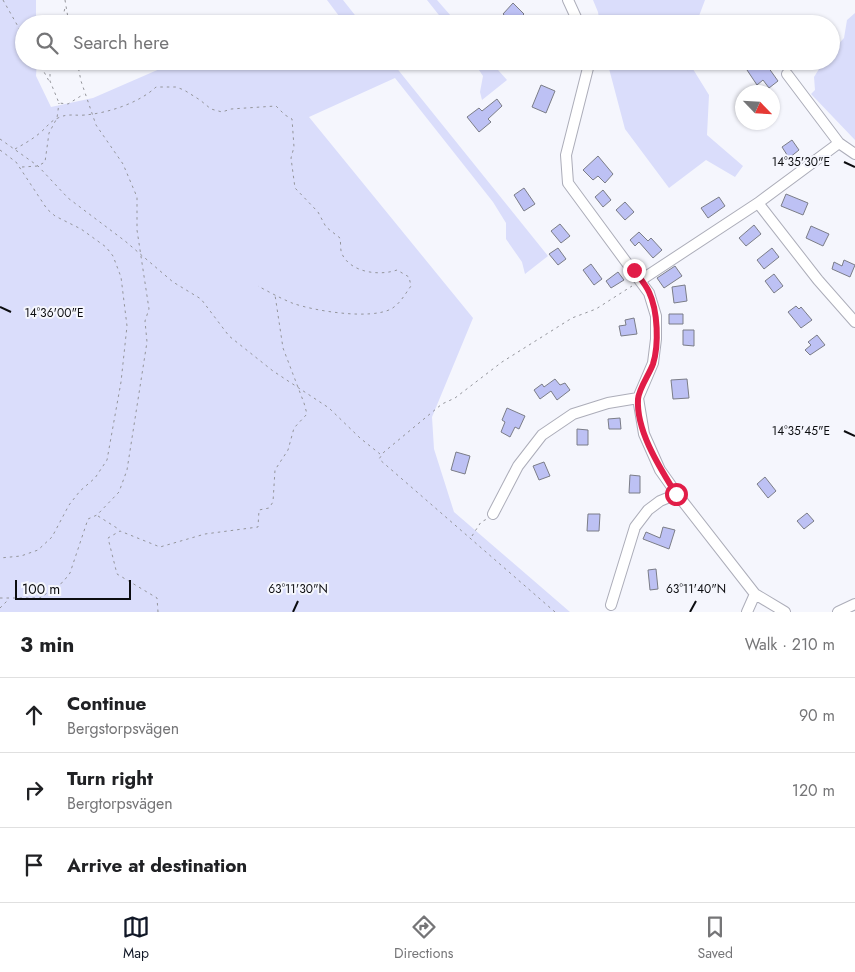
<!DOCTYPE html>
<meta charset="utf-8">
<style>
:root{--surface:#fff;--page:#f2f2f2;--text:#202124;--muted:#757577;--line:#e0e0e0;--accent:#111827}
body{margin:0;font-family:Jost,sans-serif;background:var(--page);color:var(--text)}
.compass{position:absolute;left:735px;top:85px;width:45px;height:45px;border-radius:50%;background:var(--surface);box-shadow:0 1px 4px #0004;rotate:115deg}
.scale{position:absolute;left:15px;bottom:12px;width:116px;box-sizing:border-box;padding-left:5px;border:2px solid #0c0d10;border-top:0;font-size:14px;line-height:18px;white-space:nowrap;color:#0c0d10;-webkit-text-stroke:4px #f5f6fd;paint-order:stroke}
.stop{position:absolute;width:15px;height:15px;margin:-11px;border:4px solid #e11d48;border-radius:50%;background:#fff}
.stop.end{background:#e11d48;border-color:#fff;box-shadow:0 1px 5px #0008}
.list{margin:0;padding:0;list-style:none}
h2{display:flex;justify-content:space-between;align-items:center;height:65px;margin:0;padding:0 20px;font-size:21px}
h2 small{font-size:16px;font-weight:400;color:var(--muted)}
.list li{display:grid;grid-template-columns:32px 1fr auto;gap:15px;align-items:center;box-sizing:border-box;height:75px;padding:0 20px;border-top:1px solid var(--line)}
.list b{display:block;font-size:19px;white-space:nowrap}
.list p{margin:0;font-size:16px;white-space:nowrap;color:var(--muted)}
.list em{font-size:16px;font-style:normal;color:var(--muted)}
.icon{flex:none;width:28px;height:28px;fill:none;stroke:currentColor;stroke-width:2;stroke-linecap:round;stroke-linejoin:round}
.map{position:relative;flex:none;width:855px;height:612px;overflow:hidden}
.search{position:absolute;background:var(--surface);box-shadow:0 1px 4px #0004;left:15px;right:15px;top:15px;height:55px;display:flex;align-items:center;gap:12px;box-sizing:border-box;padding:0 18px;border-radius:28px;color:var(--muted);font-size:19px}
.sheet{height:290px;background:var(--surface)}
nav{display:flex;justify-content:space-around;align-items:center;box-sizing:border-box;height:70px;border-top:1px solid var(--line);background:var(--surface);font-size:14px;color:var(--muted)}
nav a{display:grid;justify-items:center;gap:2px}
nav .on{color:var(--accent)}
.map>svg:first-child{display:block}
</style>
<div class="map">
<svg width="855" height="612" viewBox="0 0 855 612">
<rect width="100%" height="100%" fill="#f5f6fd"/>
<path fill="#daddfb" d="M0,0H36V24H24V61H37L36,76L51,107L93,98L178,61H259L261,64L265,61H391L548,256L525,274L522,262L506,239V223L493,202L395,78L309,117L473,318L432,417L434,449L454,512L570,612H0Z
M327,0H343L362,24H326L339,16Z
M427,0H437L458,24H446Z
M593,0H705L696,24H600L598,12Z
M855,13V140L811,94L815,90L814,77L824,61H831V52L844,38L847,20Z
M473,61H490L507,80L482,100L480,92L483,76Z
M607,61H688L709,95L707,135L743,166L735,177L706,160L669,188L625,129Z"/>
<path fill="#bdc1f4" stroke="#7b7d87" d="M513,3L524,14L514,24L503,14Z
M759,61H768L771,65L768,67L778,81L769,88L763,80L757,85L747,70Z
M541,85L555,91L546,113L532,107Z
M497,99L502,106L488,119L491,122L479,132L467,117L479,108L482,111Z
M792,140L799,150L789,158L782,147Z
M598,156L613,174L605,183L598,176L593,180L583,170Z
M524,188L535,204L524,211L514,195Z
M603,190L611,200L603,207L595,197Z
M786,194L808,203L803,215L781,206Z
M719,197L725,206L708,218L701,208Z
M625,202L634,212L625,220L616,210Z
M560,224L570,236L561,243L551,231Z
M754,225L761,234L746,246L739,238Z
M811,226L829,234L823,246L806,238Z
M639,232L648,241L651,238L662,250L653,258L639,242L635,246L630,240Z
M558,248L566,259L558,265L549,254Z
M772,248L779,257L764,269L757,260Z
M844,260L855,265L850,277L832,269L834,262L842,266Z
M591,264L602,279L594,285L583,270Z
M675,266L682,276L664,288L657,278Z
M618,272L624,280L611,288L606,281Z
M774,274L783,286L774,293L765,281Z
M685,285L687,301L674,303L672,287Z
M796,306L799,309L801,307L812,320L801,328L788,312Z
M669,314H683V324H669Z
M634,318L637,334L621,336L619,326L626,325L625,320Z
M683,330H694V346L683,345Z
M817,335L825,345L810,355L805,350L811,345L808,342Z
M555,379L560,385L565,383L570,390L557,400L551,391L540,399L534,390L542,384L544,387Z
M687,379L689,398L673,399L671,380Z
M507,408L525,416L519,429L515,427L510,437L501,432L505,422L502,420Z
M620,418L621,429H609L608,419Z
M577,429L588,430V445H577Z
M456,452L470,456L465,474L451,470Z
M544,462L550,476L539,480L533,466Z
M630,475L640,476V493H629Z
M765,477L776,491L768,498L757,484Z
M807,513L814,521L804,529L797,521Z
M588,514H600L599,531H587Z
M663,527L675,530L669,549L643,539L646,532L660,538Z
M656,569L658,589L650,590L648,570Z"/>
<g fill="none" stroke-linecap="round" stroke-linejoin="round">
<g stroke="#acadb9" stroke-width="12">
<path id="minor" d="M568,0L579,24
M588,61V68L566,155L568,183L649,293L656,316V339L653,363L638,398
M787,74L839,143L855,154
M758,203L818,280L855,322
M641,280L758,203L839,143
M638,398L644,434L660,470L677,494L755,594L785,612
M493,514L518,466L542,435L573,414L608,403L638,398
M611,605L635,527L648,510L660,501L677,494
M747,612L755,594
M838,612L855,604"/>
</g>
<path stroke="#94959b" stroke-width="1" stroke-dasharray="2.5 4" stroke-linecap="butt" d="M3,0L24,37
M65,0L69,24
M61,24L65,8
M38,61L49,81
M50,61V81L59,103L68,104L84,94
M0,139L38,166L68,198L125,241L173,282L201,299L229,336L273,371L329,408L360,438L380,454
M15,149C24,144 33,139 41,132C48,126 49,122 58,118C68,113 75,116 85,115C108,113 139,103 156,87H176L184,90L200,100L211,109L222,112L231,109L276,106L285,115L292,119L294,147L291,158L295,188L318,212L326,227L340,238C341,243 340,250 342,254C351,273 380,276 397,270L409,277L411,286C405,294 400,304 391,309C370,320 314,311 292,303C280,298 269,292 258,286
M0,150L16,162L47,209L55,216L81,229L106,247L113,256L121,277L127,326L121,382L107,460L95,478L80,491L69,505L52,537L38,550L21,556L0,558
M22,167L38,166L45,162L49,133L57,118L59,103
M98,516L120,530
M472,536L481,522L487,519
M0,598H40L63,582L70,573L88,519L97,515L119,492L127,470L147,342L145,321L149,309L137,230V197L123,164L96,125L81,81L77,61
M0,608L9,599
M158,612L157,598L117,574L108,538L120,531L160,547L205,534L258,527L259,510L269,508L273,502L275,470L288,450L294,428L307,414L304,403L283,348L275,295
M555,612L379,459L384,452L442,404L455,398L502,362L572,318L596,309L632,286"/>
<use href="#minor" stroke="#fff" stroke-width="10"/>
</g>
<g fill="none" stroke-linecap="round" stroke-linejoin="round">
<path stroke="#e11d48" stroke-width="6" d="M634,270C639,277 646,285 649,292C658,311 659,345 653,364C649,375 639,388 638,399C636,431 660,468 676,494"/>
</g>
<path fill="none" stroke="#0c0d10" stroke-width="2" d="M844,162L855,167M0,307L11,312M844,431L855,436M293,612L298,601M690,612L696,601"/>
<g font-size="12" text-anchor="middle" fill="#0c0d10" stroke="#f5f6fd" stroke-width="4" stroke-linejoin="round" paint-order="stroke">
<text x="801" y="166">14°35'30"E</text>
<text x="54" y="317">14°36'00"E</text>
<text x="801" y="435">14°35'45"E</text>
<text x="298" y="593">63°11'30"N</text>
<text x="696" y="593">63°11'40"N</text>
</g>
</svg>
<svg class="compass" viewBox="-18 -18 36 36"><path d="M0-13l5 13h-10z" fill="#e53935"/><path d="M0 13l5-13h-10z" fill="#757577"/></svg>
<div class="scale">100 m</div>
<div class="stop" style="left:676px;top:494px"></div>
<div class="stop end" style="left:634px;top:270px"></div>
<div class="search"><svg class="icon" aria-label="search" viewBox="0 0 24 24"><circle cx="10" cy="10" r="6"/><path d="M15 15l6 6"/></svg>Search here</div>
</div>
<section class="sheet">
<h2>3 min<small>Walk · 210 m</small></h2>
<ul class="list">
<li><svg class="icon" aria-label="ahead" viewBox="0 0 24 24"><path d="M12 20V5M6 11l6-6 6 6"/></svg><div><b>Continue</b><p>Bergstorpsvägen</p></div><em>90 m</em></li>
<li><svg class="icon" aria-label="right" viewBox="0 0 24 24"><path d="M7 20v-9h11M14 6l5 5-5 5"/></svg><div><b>Turn right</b><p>Bergtorpsvägen</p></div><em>120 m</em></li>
<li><svg class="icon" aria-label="arrive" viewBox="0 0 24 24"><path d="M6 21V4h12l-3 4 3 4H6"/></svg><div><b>Arrive at destination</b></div></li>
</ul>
</section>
<nav>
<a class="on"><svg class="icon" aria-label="map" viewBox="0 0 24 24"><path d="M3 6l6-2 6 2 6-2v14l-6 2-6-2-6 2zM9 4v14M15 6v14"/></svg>Map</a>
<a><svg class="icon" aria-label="directions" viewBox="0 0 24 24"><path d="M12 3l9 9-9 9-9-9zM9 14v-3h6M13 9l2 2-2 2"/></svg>Directions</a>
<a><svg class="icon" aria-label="saved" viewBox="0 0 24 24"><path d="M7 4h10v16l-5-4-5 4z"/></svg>Saved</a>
</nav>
